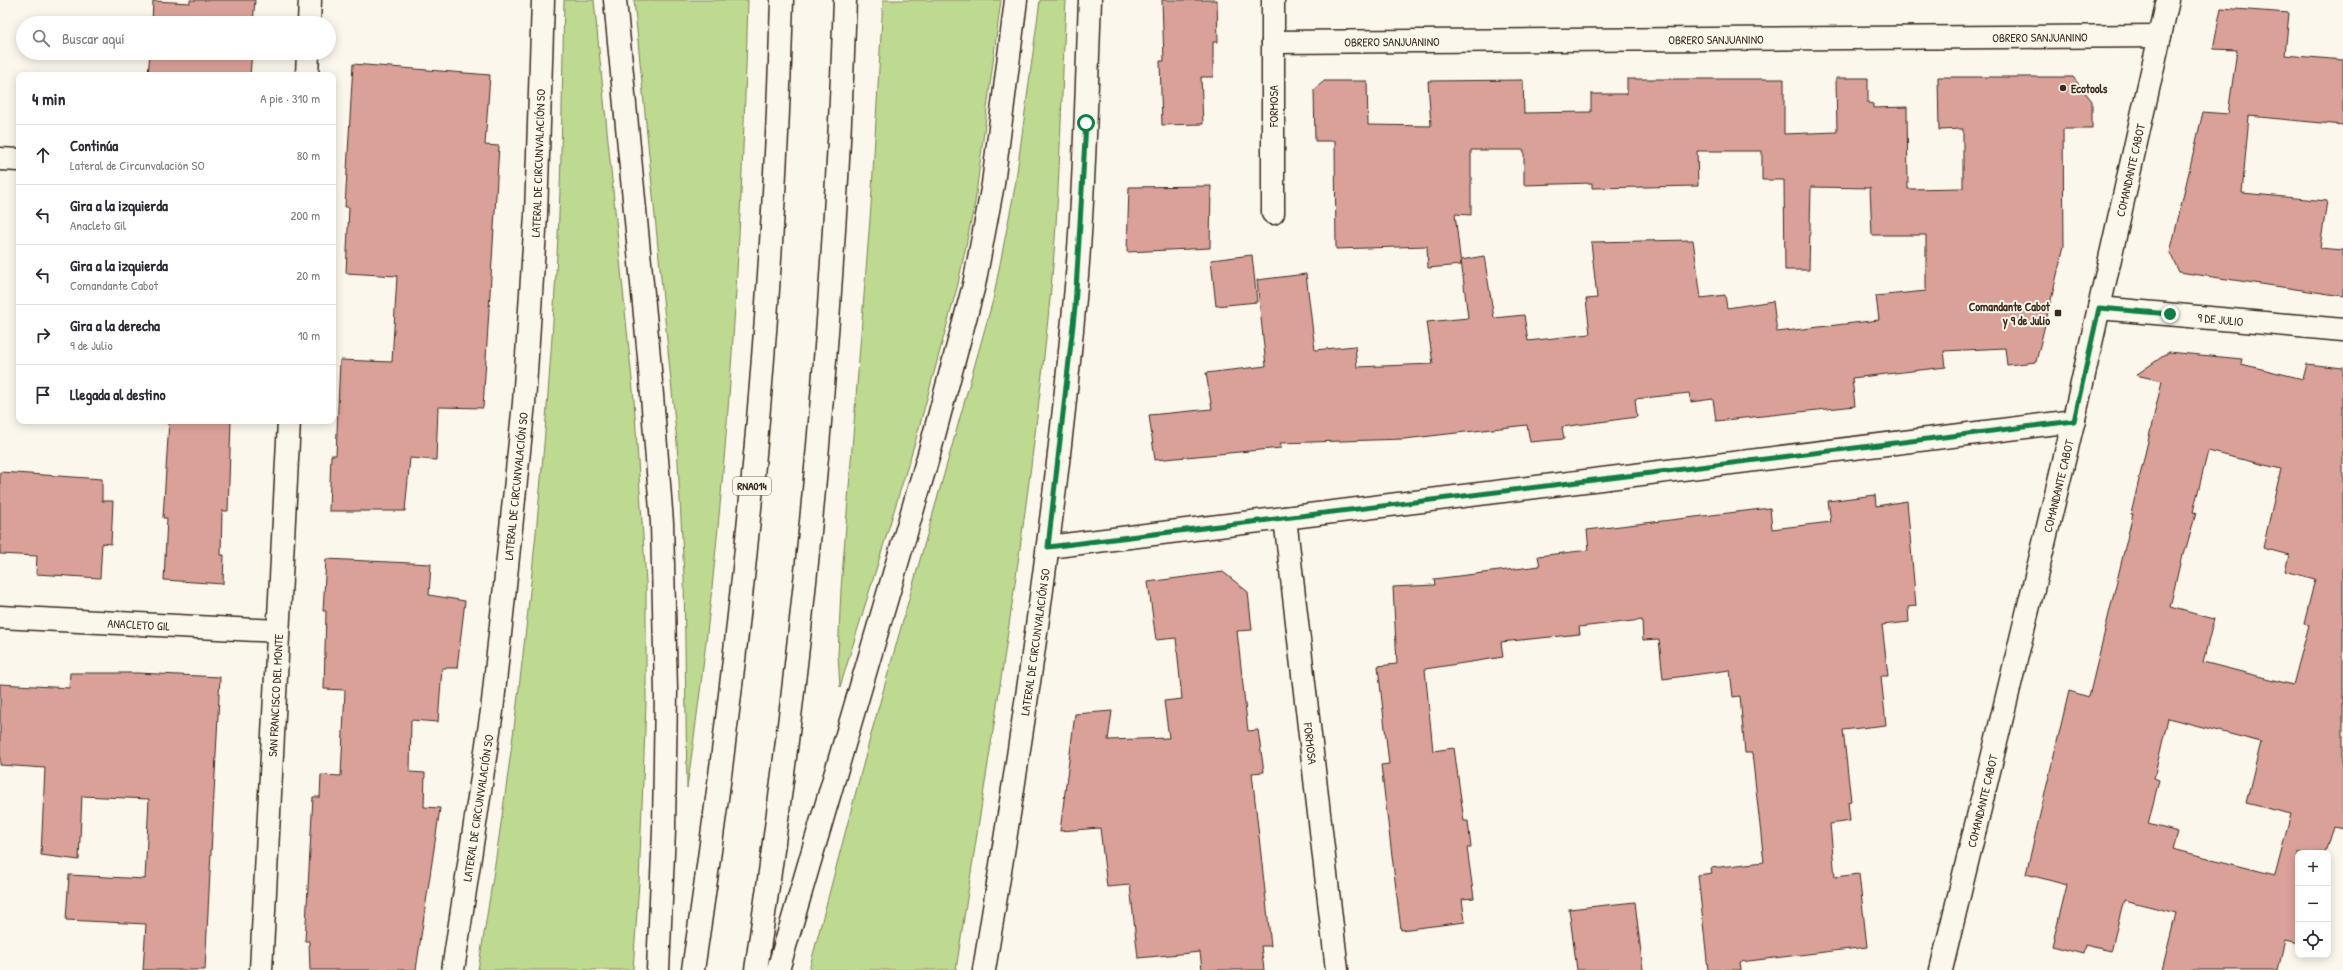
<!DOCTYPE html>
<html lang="es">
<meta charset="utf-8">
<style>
:root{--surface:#fff;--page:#f7f7f7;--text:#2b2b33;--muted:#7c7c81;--line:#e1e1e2}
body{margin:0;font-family:"Patrick Hand",sans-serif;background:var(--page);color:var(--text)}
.controls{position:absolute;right:12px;bottom:12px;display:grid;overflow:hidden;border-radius:8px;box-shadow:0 2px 10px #0003}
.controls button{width:36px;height:36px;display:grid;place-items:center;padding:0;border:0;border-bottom:1px solid var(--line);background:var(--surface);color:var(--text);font:20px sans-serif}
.stop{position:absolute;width:12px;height:12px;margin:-9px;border:3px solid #0b8043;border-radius:50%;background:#fff}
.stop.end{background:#0b8043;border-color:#fff;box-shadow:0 1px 4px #0008}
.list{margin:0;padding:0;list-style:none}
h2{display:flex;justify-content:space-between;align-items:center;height:52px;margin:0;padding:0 16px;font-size:17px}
h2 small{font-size:13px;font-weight:400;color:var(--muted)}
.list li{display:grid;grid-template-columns:26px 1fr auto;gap:12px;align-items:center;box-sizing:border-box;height:60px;padding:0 16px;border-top:1px solid var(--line)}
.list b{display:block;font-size:15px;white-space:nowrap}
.list p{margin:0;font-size:13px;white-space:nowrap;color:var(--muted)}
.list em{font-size:13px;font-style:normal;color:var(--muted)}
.icon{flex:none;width:22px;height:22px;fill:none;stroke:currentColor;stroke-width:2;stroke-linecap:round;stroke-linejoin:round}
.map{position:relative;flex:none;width:2343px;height:970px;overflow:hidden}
.search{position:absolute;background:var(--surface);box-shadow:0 2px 10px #0003;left:16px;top:16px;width:320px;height:44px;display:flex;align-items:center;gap:10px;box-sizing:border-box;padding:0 14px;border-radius:22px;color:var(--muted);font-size:15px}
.panel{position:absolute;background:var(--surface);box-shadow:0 2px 10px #0003;left:16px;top:72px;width:320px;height:352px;border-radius:8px}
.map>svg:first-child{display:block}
</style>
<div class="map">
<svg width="2343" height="970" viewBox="0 0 2343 970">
<rect width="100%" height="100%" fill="#fbf7ec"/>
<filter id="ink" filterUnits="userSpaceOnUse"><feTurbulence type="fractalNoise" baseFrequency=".025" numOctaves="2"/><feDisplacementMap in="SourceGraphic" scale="8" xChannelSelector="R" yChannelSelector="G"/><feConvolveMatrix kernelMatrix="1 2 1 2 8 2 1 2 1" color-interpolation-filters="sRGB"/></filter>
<g filter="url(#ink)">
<path fill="#bed990" stroke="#7c8257" d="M564,0H594L634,400L646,582V703L639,883L633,970H478C518,734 544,494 557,255C562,170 562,85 564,0Z
M634,0H748C741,263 725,527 687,788L684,576L677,443Z
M883,0H1001L975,202L958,284L916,439L840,687L838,655L841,589L871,206Z
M1040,0H1066C1061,100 1060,200 1050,299C1028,524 990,747 956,970H809L873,727L993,300L1015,187Z"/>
<path fill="#daa199" stroke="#3b2a1e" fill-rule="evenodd" d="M190,0H255L253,23H152L153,1L190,3Z
M1162,0H1217L1218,42H1213V77H1201L1203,124L1162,125L1160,61H1164Z
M2221,8L2289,13L2285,55L2343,60V125L2249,116L2242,193L2327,201L2320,248L2343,250V296L2179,272L2170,253L2203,112L2228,114L2237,50L2213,49Z
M150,53H252L250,75H148Z
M353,64L490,75L485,145L499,146L483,408L438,407L436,460L410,458L405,511H329L331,455H336L340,360L392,362L397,276L346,273L349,207H345Z
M1938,77H2073L2092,101V129H2063L2064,246L2036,362L2007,365L2005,348L1944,351L1946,367L1852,378L1855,406L1716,421L1713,399L1691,402L1689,393L1635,399L1637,417L1562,427L1564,439L1530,442L1527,425L1404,439L1280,443L1281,448L1155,460L1149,415L1212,409L1206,373L1266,366L1257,280L1306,274L1315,350L1355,346L1357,367L1433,364L1427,322L1468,318L1461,260L1484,256L1494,318L1524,315L1528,341L1590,334L1586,299L1597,298L1591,242L1693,240L1701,298L1725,295L1727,308L1773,301L1777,332L1879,320L1876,296L1926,291V235H1872L1870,188L1811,187L1809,270H1785L1784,180H1762V151H1697L1698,186L1592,188V183L1524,185V150H1471V215L1455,214L1461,265L1428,268L1427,246L1336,249L1335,141H1315L1314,90L1324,81H1367L1368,125L1431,126L1428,81L1523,80L1524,113L1591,112V94H1627V79H1784V134L1837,132L1836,78H1868V103L1873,104V108L1907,107L1908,189L1963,188V129L1939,130Z
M1211,186L1210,248L1127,252L1129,187Z
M1252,255L1257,302L1216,306L1211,260Z
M2169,352L2242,359L2241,364L2303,379L2307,364L2343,368V828L2333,826L2325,853H2298V944L2285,941L2278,970H2162L2176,913L2124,900L2111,951L2085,945L2083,954L2052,946L2067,885L2026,874L2069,691L2089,697L2133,514H2131L2162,381L2136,375ZM2208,451L2281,469L2263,548L2289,555L2285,571L2315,579L2304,624L2309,625L2293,685L2203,662L2214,619L2170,607L2182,555H2184L2196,513L2193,512ZM2168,718L2261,742L2246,803L2291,814L2275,875L2173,849L2178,832L2148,824L2159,780L2154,778Z
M169,421H231L228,511H222L221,555H224L223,584L164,580L167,518H163Z
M0,472L102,479V501H113L111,544L102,543L100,578L36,574L37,556L0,554Z
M1875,495L1876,506L1907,501L1916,606L1908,607L1909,622L1882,625L1888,676H1881L1886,725L1843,730L1851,801L1848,802L1850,821L1830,824L1835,877L1859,874L1867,947L1740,962L1741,970H1708L1698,875L1712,873L1711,868L1764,862L1752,753H1745L1740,696L1733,697L1730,670L1663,679L1659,639L1643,640L1642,620L1579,627L1580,634L1501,642L1503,657L1425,669L1433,751L1454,748L1464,821H1468L1471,848H1467L1474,898L1462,899L1465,922L1401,930L1381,765L1389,764L1378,666L1397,664L1393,587L1435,585L1434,579L1540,566L1538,556L1589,550L1587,530L1770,508L1772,529L1831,522L1828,501Z
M326,559L431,564L429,595L465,601L457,668H442L438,722L411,720L410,772L425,773L424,807L440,808L416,970H310L309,941H305L313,797H320L321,775L341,776L345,690L324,689L326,611H323Z
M1223,572L1248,592L1252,630L1237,631L1248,731L1258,730L1264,772L1252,773L1271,946H1261L1264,970H1202L1200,952L1138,958L1130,885L1107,887L1100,828L1060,831L1075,714L1112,711L1108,740L1169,738L1164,701L1182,699L1176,638L1156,640L1148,582Z
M70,673H138L220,677L205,970H143L146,924L66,920L69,875L145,879L149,799L82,796L79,860L41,855L45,768L0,765V684L69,688Z
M1635,902L1643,970H1577L1569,909Z"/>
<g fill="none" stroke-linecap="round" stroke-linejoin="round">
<g stroke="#3b2a1e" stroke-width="25">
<g id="minor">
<path d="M1273,0V213"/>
<path d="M309,23L310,0"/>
<path id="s1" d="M1273,42L2160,36"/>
<path d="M307,75L308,53"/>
<path d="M0,159L19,160"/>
<path id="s2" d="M2099,308L2343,330"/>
<path id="s3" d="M1285,518L1337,970"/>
<path d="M1048,547L2074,421"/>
<path id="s4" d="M0,617L278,631"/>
<path id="s5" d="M261,970L289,421"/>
</g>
</g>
<g stroke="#3b2a1e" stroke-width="25">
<g id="tertiary">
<path id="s6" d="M453,970L492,711L524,403L536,215L543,0"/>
<path id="s7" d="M984,970C1020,751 1054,530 1074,309C1084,206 1086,103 1090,0"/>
</g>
</g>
<g stroke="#3b2a1e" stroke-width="25">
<g id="secondary">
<path id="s8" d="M1941,970L2074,419L2168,0"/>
</g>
</g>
<g stroke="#3b2a1e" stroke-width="25">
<path id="motorway" d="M615,0L649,357L662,523L666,691L664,830L658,970
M693,970C741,649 773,325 782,0
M756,970C804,648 834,326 845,0
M778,970L929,454L974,285L993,184L1016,0"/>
</g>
<use href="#minor" stroke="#fbf7ec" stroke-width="22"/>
<use href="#tertiary" stroke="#fbf7ec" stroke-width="22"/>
<use href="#secondary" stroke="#fbf7ec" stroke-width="22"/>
<use href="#motorway" stroke="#fbf7ec" stroke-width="22"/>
</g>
</g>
<g fill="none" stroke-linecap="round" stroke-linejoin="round" filter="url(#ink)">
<path stroke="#0b8043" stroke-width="5" d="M1086,123L1075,307L1048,547L2074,421L2099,308L2170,314"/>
</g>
<g fill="#3b2a1e" stroke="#fbf7ec" stroke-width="1.5">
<circle cx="2063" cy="88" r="4"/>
<rect x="2054" y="309" width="8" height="8" rx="2"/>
</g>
<g text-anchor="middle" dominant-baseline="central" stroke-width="4" stroke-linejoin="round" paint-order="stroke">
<rect fill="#fbf7ec" stroke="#75685c" stroke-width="1" x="733" y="477" width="38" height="18" rx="3"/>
<g font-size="11" font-weight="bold" fill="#3b2a1e">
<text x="752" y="486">RNA014</text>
</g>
<g font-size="12" fill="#3b2a1e" stroke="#fbf7ec">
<text stroke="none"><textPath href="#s1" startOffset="767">OBRERO SANJUANINO</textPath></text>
<text stroke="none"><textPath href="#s1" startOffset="443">OBRERO SANJUANINO</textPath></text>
<text stroke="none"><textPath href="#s1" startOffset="119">OBRERO SANJUANINO</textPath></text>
<text transform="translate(1273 106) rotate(-90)">FORMOSA</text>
<text stroke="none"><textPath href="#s6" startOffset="812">LATERAL DE CIRCUNVALACIÓN SO</textPath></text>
<text stroke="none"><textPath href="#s8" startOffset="822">COMANDANTE CABOT</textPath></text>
<text stroke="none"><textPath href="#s2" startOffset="122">9 DE JULIO</textPath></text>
<text stroke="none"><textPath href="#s8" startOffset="498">COMANDANTE CABOT</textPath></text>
<text stroke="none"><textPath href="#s6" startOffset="488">LATERAL DE CIRCUNVALACIÓN SO</textPath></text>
<text stroke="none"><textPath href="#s4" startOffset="139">ANACLETO GIL</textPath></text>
<text stroke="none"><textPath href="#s7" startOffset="332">LATERAL DE CIRCUNVALACIÓN SO</textPath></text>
<text stroke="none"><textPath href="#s5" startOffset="275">SAN FRANCISCO DEL MONTE</textPath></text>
<text stroke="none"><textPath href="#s3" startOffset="227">FORMOSA</textPath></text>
<text stroke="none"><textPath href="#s8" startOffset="174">COMANDANTE CABOT</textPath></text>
<text stroke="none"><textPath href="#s6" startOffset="164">LATERAL DE CIRCUNVALACIÓN SO</textPath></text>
</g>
<g font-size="12" font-weight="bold" fill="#3b2a1e" stroke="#fbf7ec" text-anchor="start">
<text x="2071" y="88">Ecotools</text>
<text x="2050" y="306" text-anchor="end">Comandante Cabot<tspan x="2050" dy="14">y 9 de Julio</tspan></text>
</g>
</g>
</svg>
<div class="controls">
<button>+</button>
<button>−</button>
<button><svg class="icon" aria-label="locate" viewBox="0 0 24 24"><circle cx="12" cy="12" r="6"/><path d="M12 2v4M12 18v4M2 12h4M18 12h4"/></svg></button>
</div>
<div class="stop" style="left:1086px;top:123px"></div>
<div class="stop end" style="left:2170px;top:314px"></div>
<div class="search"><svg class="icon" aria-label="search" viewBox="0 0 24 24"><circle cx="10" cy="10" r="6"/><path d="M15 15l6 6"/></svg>Buscar aquí</div>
<section class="panel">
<h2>4 min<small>A pie · 310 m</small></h2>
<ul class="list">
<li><svg class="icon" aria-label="ahead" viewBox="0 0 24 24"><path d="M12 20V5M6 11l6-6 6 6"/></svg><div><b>Continúa</b><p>Lateral de Circunvalación SO</p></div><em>80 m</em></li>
<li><svg class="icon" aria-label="left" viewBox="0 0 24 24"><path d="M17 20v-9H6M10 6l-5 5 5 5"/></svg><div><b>Gira a la izquierda</b><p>Anacleto Gil</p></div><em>200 m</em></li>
<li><svg class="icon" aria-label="left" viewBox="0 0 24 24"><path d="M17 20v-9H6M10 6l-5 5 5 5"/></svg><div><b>Gira a la izquierda</b><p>Comandante Cabot</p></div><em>20 m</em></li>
<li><svg class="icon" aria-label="right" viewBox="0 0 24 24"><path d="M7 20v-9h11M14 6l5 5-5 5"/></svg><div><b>Gira a la derecha</b><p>9 de Julio</p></div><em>10 m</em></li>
<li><svg class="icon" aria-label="arrive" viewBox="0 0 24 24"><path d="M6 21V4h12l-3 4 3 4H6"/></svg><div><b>Llegada al destino</b></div></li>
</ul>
</section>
</div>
